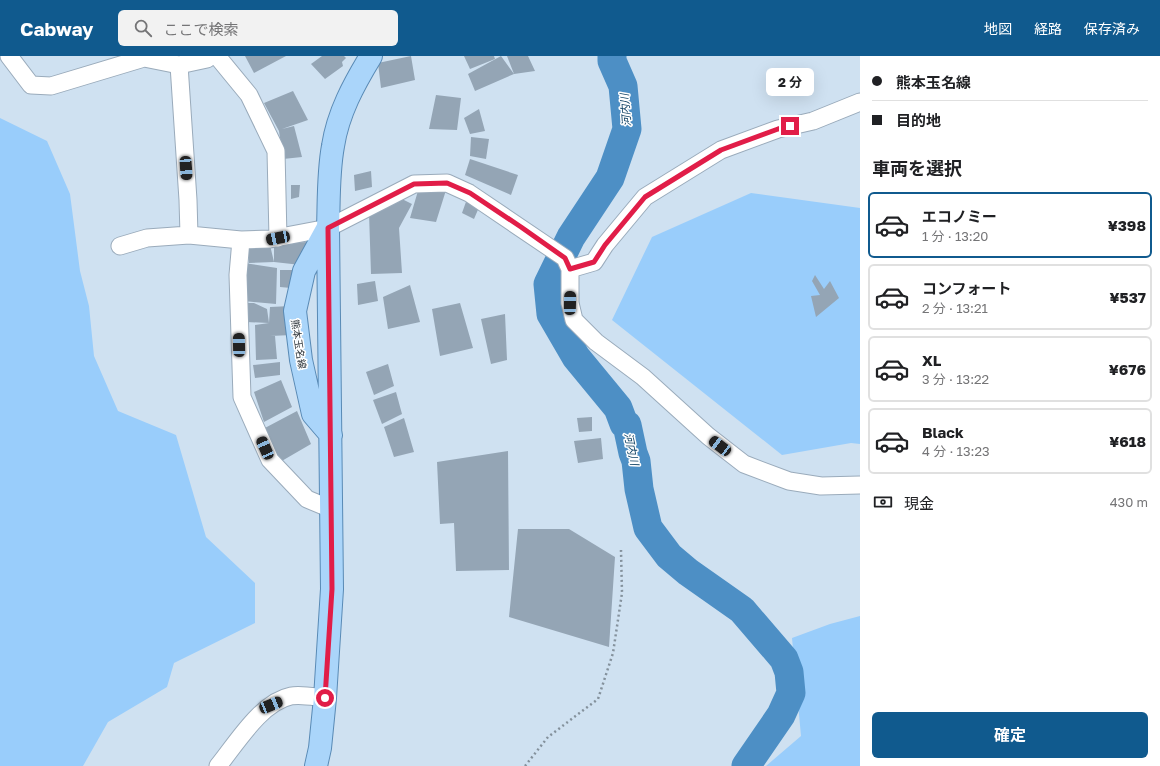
<!DOCTYPE html>
<html lang="ja">
<head>
<meta charset="utf-8">
<style>
	body { margin:0; font-family:"Golos Text","Noto Sans JP",sans-serif; background:#f2f2f2; color:#202124; height:100vh; display:flex; flex-direction:column; font-size:15px; white-space:nowrap }
	* { box-sizing:border-box; margin:0 }
	p { font-size:13px; color:#757577 }
	.icon { flex:none; width:22px; height:22px; fill:none; stroke:currentColor; stroke-width:2; stroke-linecap:round; stroke-linejoin:round }
	.map { position:relative; flex:1; overflow:hidden }
	.sheet { display:flex; flex-direction:column; background:#fff; width:300px }
	.sheet>* { flex:none }
	.guide { display:grid; align-content:center; height:88px; padding:0 12px; background:#fff }
	.end { position:absolute; width:18px; height:18px; margin:-9px; border:5px solid #e11d48; background:#fff; box-shadow:0 0 0 2px #fff }
	.from { border-radius:50% }
	.bubble { position:absolute; height:28px; border-radius:6px; background:#fff; box-shadow:0 4px 16px #0002; font-size:13px; font-weight:700; line-height:28px; text-align:center }
	.car { position:absolute; width:12px; height:24px; margin:-12px -6px; border-radius:5px; box-shadow:0 0 3px 1px #0007; background:linear-gradient(#222 24%,#8ab4d8 0 40%,#222 0 76%,#8ab4d8 0 86%,#222 0) }
	.guide b { display:flex; align-items:center; gap:14px; height:38px; font-size:15px }
	.guide b+b { border-top:1px solid #e0e0e0 }
	.guide i { width:10px; height:10px; background:#202124 }
	ul { padding:0; list-style:none }
	li { display:flex; align-items:center; gap:12px; height:66px; margin:0 8px 6px; padding:0 4px; border:2px solid #e0e0e0; border-radius:6px }
	li div { flex:1 }
	li b { display:block; font-size:15px }
	li em { font-style:normal; font-weight:700 }
	li.active { border-color:#105a8e }
	li>.icon { width:36px; height:36px; stroke-width:1.5 }
	h2 { padding:0 12px; font-size:18px; line-height:48px }
	.pay { display:flex; align-items:center; gap:10px; height:44px; padding:0 12px; font-size:15px }
	.pay p { margin-inline-start:auto }
	.button { display:flex; gap:8px; margin-top:auto; padding:8px 12px }
	.button a { flex:1; height:46px; border-radius:6px; background:#105a8e; color:#fff; font-size:16px; font-weight:700; line-height:46px; text-align:center }
	header { display:flex; align-items:center; gap:24px; box-sizing:border-box; height:56px; padding:0 20px; background:#105a8e; color:#fff }
	header strong { font-size:19px }
	nav { display:flex; gap:22px; margin-inline-start:auto; font-size:14px }
	.search { width:280px; height:36px; background:#f2f2f2; display:flex; align-items:center; gap:10px; box-sizing:border-box; padding:0 14px; border-radius:6px; color:#757577; font-size:15px }
	main { display:flex; flex:1; min-height:0 }
	.map>svg:first-child { display:block }
	.green { fill:#99cdfb }
	.lines { fill:none; stroke-linecap:round; stroke-linejoin:round }
	.river { stroke:#4d8fc5; stroke-width:29 }
	.building { fill:#94a5b5 }
	.street-casing { stroke:#9aabbb; stroke-width:19 }
	.primary-casing { stroke:#598ab5; stroke-width:24 }
	.path { stroke:#84919c; stroke-width:2.5; stroke-dasharray:2 3; stroke-linecap:butt }
	.street { stroke:#fff; stroke-width:17 }
	.primary { stroke:#aad5fa; stroke-width:22 }
	.route { stroke:#e11d48; stroke-width:5 }
	.labels { text-anchor:middle; dominant-baseline:central; stroke-width:3; stroke-linejoin:round; paint-order:stroke }
	.street-label { font-size:10px; fill:#2d343a; stroke:#fff }
	.water-label { font-size:11px; font-style:italic; fill:#03385c; stroke:#fff }
</style>
</head>
<body>
<header>
<strong>Cabway</strong>
<div class="search"><svg class="icon" aria-label="search" viewBox="0 0 24 24"><circle cx="10" cy="10" r="6"/><path d="M15 15l6 6"/></svg>ここで検索</div>
<nav><a>地図</a><a>経路</a><a>保存済み</a></nav>
</header>
<main>
<div class="map">
<svg width="860" height="710" viewBox="0 0 860 710">
	<rect width="100%" height="100%" fill="#cfe1f1"/>
	<path class="green" d="M0 62 47 85 70 138 80 215 89 250 94 300 118 355 176 379 206 481 255 527V567L174 607 167 631 108 666 83 710H0Z
		M751 137 860 152V388L851 387 782 399 612 264 652 181Z
		M860 560V710H766L801 680 792 582 830 568Z"/>
	<g class="lines">
		<path class="river" d="M612 0V5L623 30 627 73 610 122 571 181 548 228 551 258 576 301 618 352 624 368 627 369 633 397 636 405 639 433 648 472 669 500 688 516 742 554 784 603 789 616 791 637 781 659 746 710"/>
	</g>
	<path class="building" d="M245 0H286L254 17Z
		M322 0H344L346 2 342 6 343 10 325 23 311 8Z
		M411 0 415 24 381 32 378 7Z
		M464 0H494L495 3 470 13Z
		M501 0 514 18 475 35 468 18Z
		M507 0H528L535 15 514 18Z
		M293 35 308 64 282 73 294 70 302 101 283 103 279 75 264 47Z
		M436 39 461 42 457 74 429 73Z
		M479 53 485 75 470 78 464 62Z
		M471 81 489 83 486 103 470 100Z
		M470 103 518 119 511 139 465 119Z
		M371 115 372 131 355 135 354 119Z
		M420 128 447 131 436 166 410 162Z
		M291 129H300L299 141 291 143Z
		M400 142 412 148 399 172 402 217 371 218 369 157Z
		M467 143 480 149 474 163 462 157Z
		M310 186 301 209 274 206 249 207V189H270L274 206V187Z
		M244 207 277 212 276 248 244 245Z
		M280 214H297L291 232 280 231Z
		M815 219 824 233 830 225 839 242 816 261 811 240 820 239 812 225Z
		M375 225 378 245 358 249 357 228Z
		M410 229 420 266 388 273 383 241Z
		M245 247H254L267 253 269 267 246 266Z
		M460 247 473 292 440 300 432 253Z
		M291 250 292 279 270 280H275L277 303 256 304 255 269 269 267 270 251Z
		M505 258 507 304 491 308 481 263Z
		M280 306V319L255 322 253 309Z
		M388 308 394 330 374 339 366 316Z
		M281 324 292 351 264 366 254 336Z
		M396 336 402 358 382 368 373 344Z
		M297 355 311 388 280 406 263 373Z
		M592 361V375L579 376 577 362Z
		M404 362 414 396 394 401 384 371Z
		M601 382 603 403 578 407 574 385Z
		M508 395 509 514 456 515 454 467 440 468 437 406Z
		M518 473H569L615 501 609 591 509 561Z"/>
	<g class="lines">
		<g class="street-casing">
			<path id="street" d="M9 0 31 29 51 30 144 2 179 9 207 3 211 0
				M217 0 249 39 276 95 278 182
				M179 9 188 144 189 179 241 184 270 183 328 172 414 128 447 127 469 137 565 202 570 213V247L574 264 596 286 643 321 708 380 744 408 789 425 821 430 860 429
				M241 184 238 219 242 341 270 404 307 443 331 453
				M120 190 147 182 189 179
				M570 213 594 206 605 189 645 141 721 94 778 73 813 65 860 46
				M218 710C236 688 261 646 291 640 301 638 315 641 325 642"/>
		</g>
		<g class="primary-casing">
			<path id="primary" d="M327 173 304 215 295 255 301 304 313 358 331 379
				M316 710 320 692 325 642 332 533 328 172C329 145 328 117 333 90 338 57 354 28 371 0"/>
		</g>
		<path class="path" d="M525 710 548 681 598 643 613 597 622 537 621 494"/>
		<use href="#street" class="street"/>
		<use href="#primary" class="primary"/>
	</g>
	<g class="lines">
		<path class="route" d="M325 642 332 533 328 172 414 128 447 127 470 137 521 171 565 202 570 213 594 206 605 189 645 141 721 94 778 73 790 70"/>
	</g>
	<g class="labels">
		<g class="street-label">
			<text transform="translate(299 288) rotate(81)">熊本玉名線</text>
		</g>
		<g class="water-label">
			<text transform="translate(625 54) rotate(-94)">河内川</text>
			<text transform="translate(632 393) rotate(78)">河内川</text>
		</g>
	</g>
</svg>
<i class="end from" style="left:325px;top:642px"></i>
<i class="end" style="left:790px;top:70px"></i>
<div class="bubble" style="left:766px;top:12px;width:48px">2 分</div>
<i class="car" style="left:186px;top:112px;rotate:176deg"></i>
<i class="car" style="left:278px;top:182px;rotate:259deg"></i>
<i class="car" style="left:570px;top:247px;rotate:1deg"></i>
<i class="car" style="left:239px;top:289px;rotate:359deg"></i>
<i class="car" style="left:720px;top:390px;rotate:307deg"></i>
<i class="car" style="left:265px;top:392px;rotate:336deg"></i>
<i class="car" style="left:271px;top:649px;rotate:68deg"></i>
</div>
<section class="sheet">
<div class="guide">
<b><i class="from"></i>熊本玉名線</b>
<b><i></i>目的地</b>
</div>
<h2>車両を選択</h2>
<ul>
<li class="active"><svg class="icon" aria-label="car" viewBox="0 0 24 24"><path d="M5 17H2v-5l4-1 3-4h7l3 4 3 1v5h-3M9 17h6M6 11h13"/><circle cx="7" cy="17" r="2"/><circle cx="17" cy="17" r="2"/></svg><div><b>エコノミー</b><p>1 分 · 13:20</p></div><em>¥398</em></li>
<li><svg class="icon" aria-label="car" viewBox="0 0 24 24"><path d="M5 17H2v-5l4-1 3-4h7l3 4 3 1v5h-3M9 17h6M6 11h13"/><circle cx="7" cy="17" r="2"/><circle cx="17" cy="17" r="2"/></svg><div><b>コンフォート</b><p>2 分 · 13:21</p></div><em>¥537</em></li>
<li><svg class="icon" aria-label="car" viewBox="0 0 24 24"><path d="M5 17H2v-5l4-1 3-4h7l3 4 3 1v5h-3M9 17h6M6 11h13"/><circle cx="7" cy="17" r="2"/><circle cx="17" cy="17" r="2"/></svg><div><b>XL</b><p>3 分 · 13:22</p></div><em>¥676</em></li>
<li><svg class="icon" aria-label="car" viewBox="0 0 24 24"><path d="M5 17H2v-5l4-1 3-4h7l3 4 3 1v5h-3M9 17h6M6 11h13"/><circle cx="7" cy="17" r="2"/><circle cx="17" cy="17" r="2"/></svg><div><b>Black</b><p>4 分 · 13:23</p></div><em>¥618</em></li>
</ul>
<div class="pay"><svg class="icon" aria-label="cash" viewBox="0 0 24 24"><path d="M3 7h18v10H3z"/><circle cx="12" cy="12" r="2"/></svg>現金<p>430 m</p></div>
<div class="button"><a>確定</a></div>
</section>
</main>
</body>
</html>
